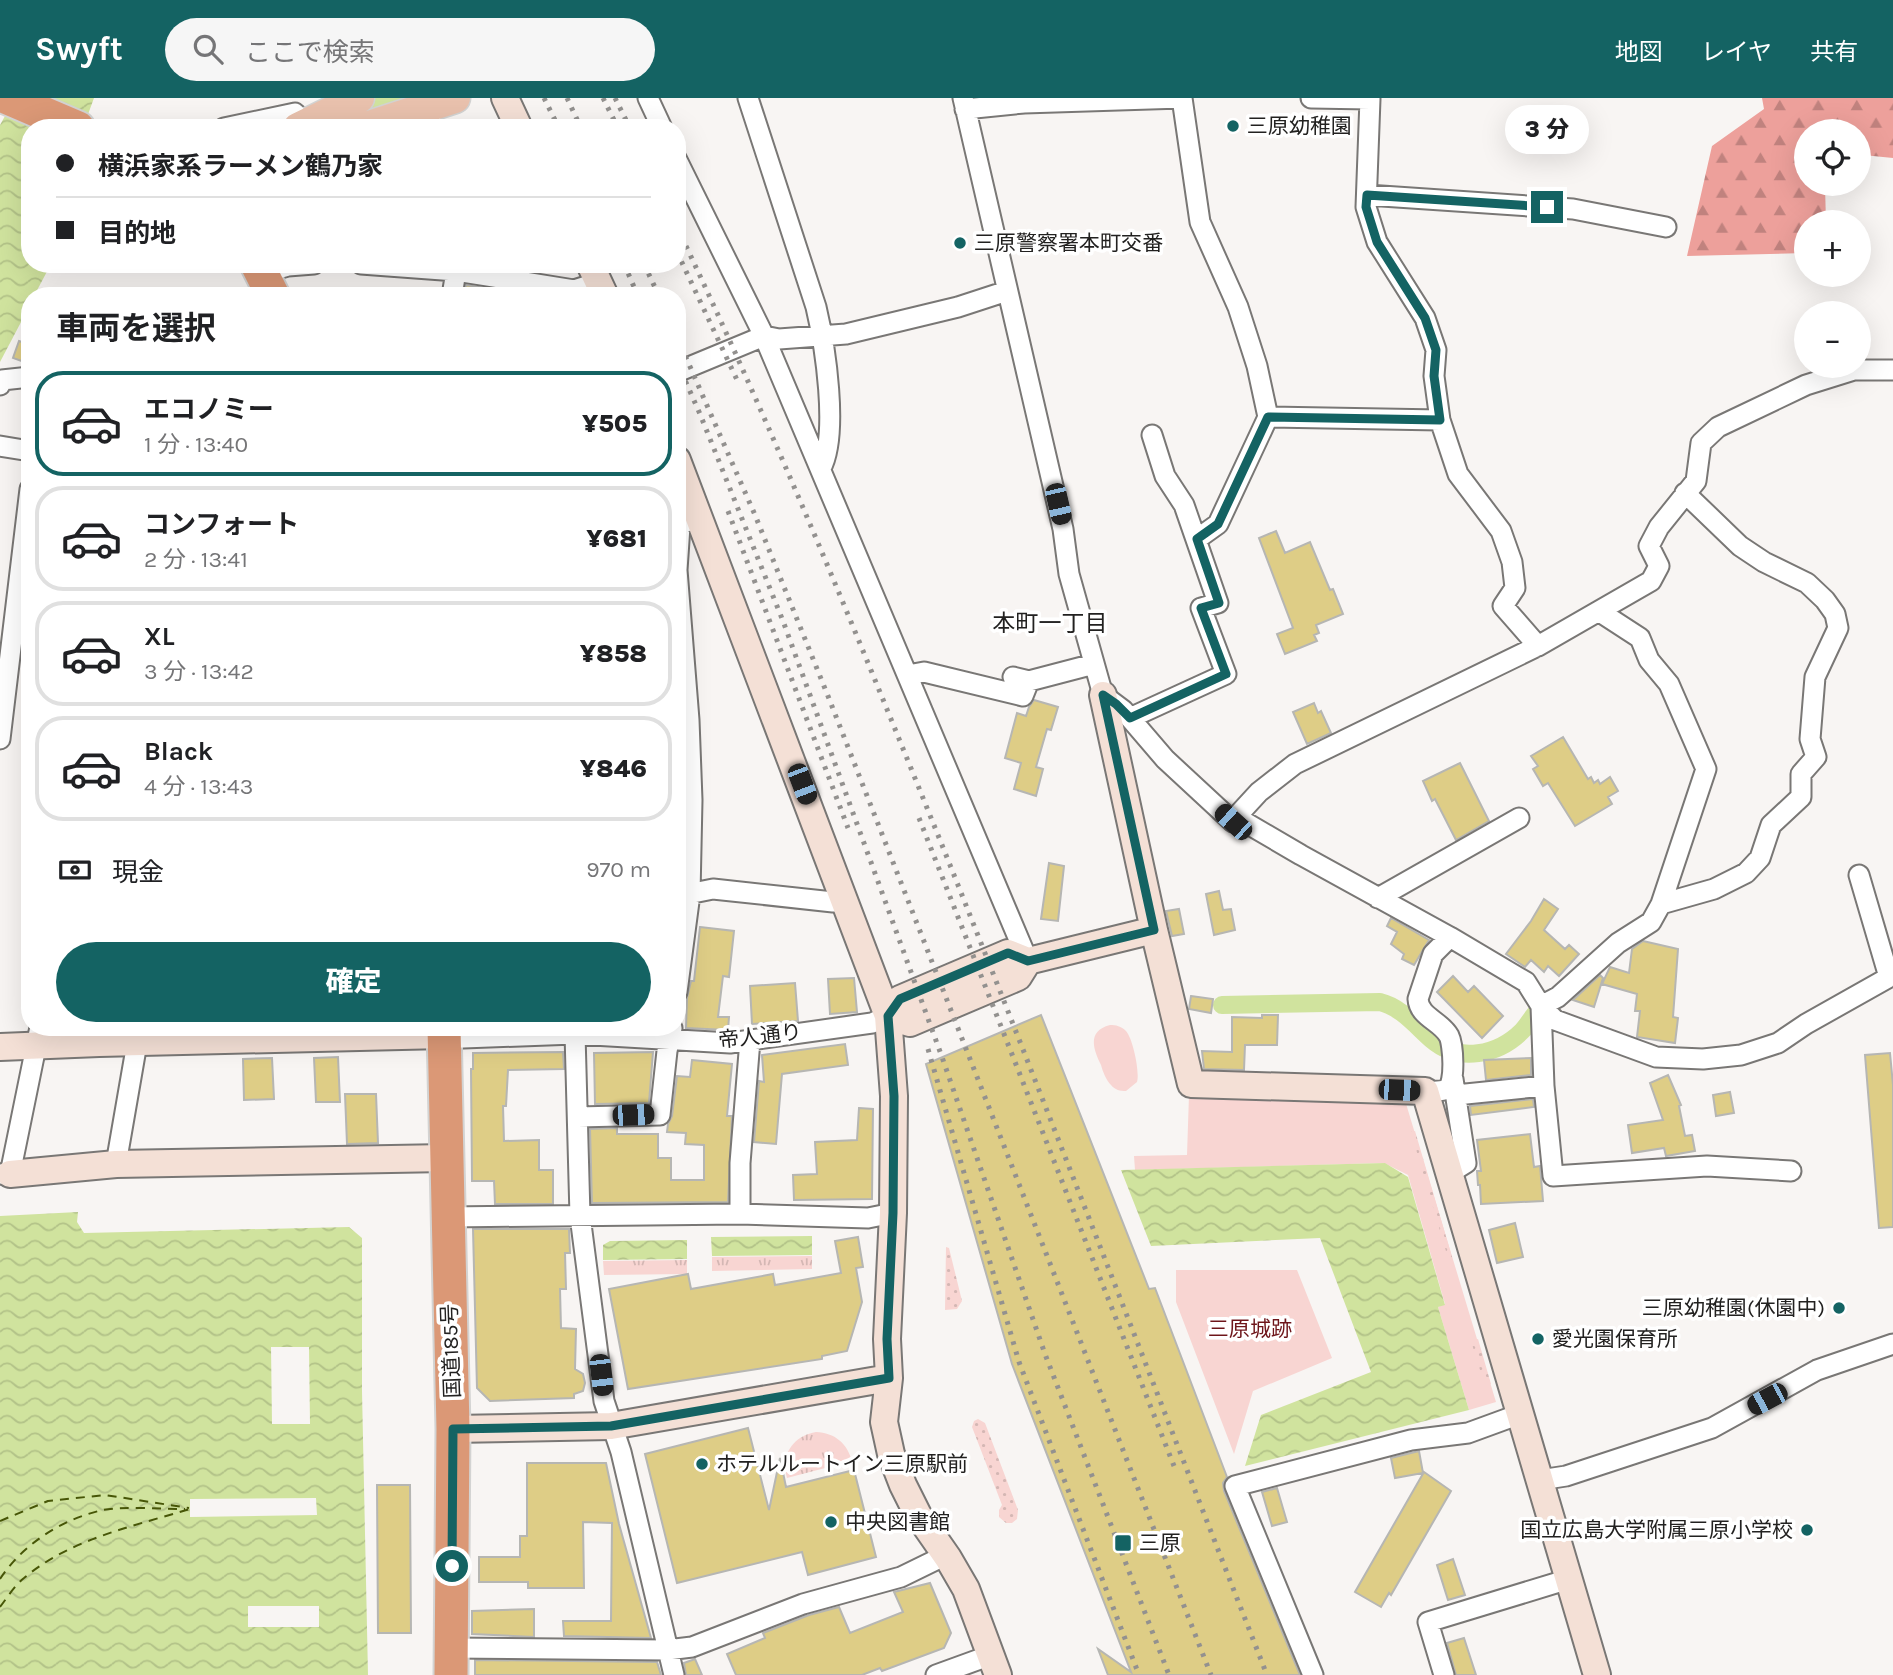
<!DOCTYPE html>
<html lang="ja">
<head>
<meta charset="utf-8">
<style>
	body { margin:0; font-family:Karla,"Noto Sans JP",sans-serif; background:#f6f6f6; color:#202124; height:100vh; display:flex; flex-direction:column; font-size:26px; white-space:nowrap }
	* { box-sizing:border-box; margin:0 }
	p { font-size:23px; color:#757577 }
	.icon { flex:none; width:38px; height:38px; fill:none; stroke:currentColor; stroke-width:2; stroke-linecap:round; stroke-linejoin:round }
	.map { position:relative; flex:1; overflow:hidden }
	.drawer { position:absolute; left:21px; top:189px; width:665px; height:749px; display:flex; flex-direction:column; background:#fff; border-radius:28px; box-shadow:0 7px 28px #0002 }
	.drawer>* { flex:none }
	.top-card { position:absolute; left:21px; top:21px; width:665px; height:154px; border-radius:28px; box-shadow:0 7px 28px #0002; display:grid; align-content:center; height:154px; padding:0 35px; background:#fff }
	.tools { position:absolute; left:1794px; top:21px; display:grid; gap:14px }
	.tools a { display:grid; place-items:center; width:77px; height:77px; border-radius:50%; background:#fff; box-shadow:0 7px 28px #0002; font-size:35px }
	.end { position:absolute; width:32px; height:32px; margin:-16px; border:9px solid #146363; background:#fff; box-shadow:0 0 0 4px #fff }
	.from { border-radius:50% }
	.bubble { position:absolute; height:49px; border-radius:24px; background:#fff; box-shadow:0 7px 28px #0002; font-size:23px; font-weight:800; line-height:49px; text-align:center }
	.car { position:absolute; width:21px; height:42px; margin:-21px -10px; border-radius:9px; box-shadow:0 0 5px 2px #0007; background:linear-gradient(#222 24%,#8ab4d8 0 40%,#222 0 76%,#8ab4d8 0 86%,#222 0) }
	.top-card b { display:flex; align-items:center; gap:24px; height:66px; font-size:26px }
	.top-card b+b { border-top:2px solid #e0e0e0 }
	.top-card i { width:18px; height:18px; background:#202124 }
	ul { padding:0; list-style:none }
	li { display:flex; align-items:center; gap:21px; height:105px; margin:0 14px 10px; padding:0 21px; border:4px solid #e0e0e0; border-radius:28px }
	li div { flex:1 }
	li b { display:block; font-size:26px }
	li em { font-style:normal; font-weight:800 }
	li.active { border-color:#146363 }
	li>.icon { width:63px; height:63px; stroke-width:1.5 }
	h2 { padding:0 35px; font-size:32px; line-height:84px }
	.pay { display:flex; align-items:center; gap:18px; height:77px; padding:0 35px; font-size:26px }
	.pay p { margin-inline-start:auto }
	.primary-button { display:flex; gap:14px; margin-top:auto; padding:14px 35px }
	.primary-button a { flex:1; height:80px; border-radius:42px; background:#146363; color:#fff; font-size:28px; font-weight:800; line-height:80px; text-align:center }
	header { display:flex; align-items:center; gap:42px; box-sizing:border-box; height:98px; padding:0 35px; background:#146363; color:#fff }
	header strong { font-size:33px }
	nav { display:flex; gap:38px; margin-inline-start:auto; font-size:24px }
	.search { width:490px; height:63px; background:#f6f6f6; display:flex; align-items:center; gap:18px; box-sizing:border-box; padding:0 24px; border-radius:38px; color:#757577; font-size:26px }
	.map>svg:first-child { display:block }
	.grass { fill:url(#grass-tufts) }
	.forest { fill:url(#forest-firs) }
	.park { fill:#f8d5d2 }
	.garden { fill:url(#garden-dots) }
	.water { fill:url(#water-waves) }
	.pier { fill:#f8f5f3 }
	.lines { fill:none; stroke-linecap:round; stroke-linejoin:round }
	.canal { stroke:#d0e39e; stroke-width:18 }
	.river { stroke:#d0e39e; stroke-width:30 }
	.ferry { stroke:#475607; stroke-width:2; stroke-dasharray:9 7; stroke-linecap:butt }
	.building { fill:#decd86; stroke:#b6b6b3; stroke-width:2 }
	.street-casing { stroke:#797775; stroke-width:23 }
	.secondary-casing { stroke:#797775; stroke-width:30 }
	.primary-casing { stroke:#d3d3d2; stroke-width:33 }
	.highway-casing { stroke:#d3d3d2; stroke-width:37 }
	.street { stroke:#fff; stroke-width:19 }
	.secondary { stroke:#f4e0d6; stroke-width:26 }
	.primary { stroke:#e9c1ad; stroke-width:30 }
	.highway { stroke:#db9876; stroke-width:33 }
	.rail { stroke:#93918f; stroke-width:5; stroke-dasharray:3.5 7; stroke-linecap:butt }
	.route { stroke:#146363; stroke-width:9 }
	.poi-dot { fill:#146363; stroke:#fff; stroke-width:2.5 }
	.labels { text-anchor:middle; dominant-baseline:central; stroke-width:7; stroke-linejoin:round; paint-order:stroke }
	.poi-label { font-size:21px; fill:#222120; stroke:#fff; text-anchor:start }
	.street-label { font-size:21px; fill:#222120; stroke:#fff }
	.park-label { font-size:21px; fill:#6e151a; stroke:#fff }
	.neighbourhood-label { font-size:23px; fill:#222120; stroke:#fff }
</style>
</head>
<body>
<header>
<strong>Swyft</strong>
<div class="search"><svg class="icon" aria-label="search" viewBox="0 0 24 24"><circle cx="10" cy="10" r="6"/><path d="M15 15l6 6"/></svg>ここで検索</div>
<nav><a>地図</a><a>レイヤ</a><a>共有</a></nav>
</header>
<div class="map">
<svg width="1893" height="1577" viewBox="0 0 1893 1577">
	<defs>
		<pattern id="grass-tufts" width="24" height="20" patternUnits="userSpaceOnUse" patternTransform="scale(1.75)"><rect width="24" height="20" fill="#f8d5d2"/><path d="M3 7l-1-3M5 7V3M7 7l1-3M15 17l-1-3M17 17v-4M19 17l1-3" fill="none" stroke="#d4b7b4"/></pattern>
		<pattern id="forest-firs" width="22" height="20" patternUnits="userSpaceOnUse" patternTransform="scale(1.75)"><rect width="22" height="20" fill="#eda09b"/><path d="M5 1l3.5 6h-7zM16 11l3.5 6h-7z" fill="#c0827e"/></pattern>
		<pattern id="garden-dots" width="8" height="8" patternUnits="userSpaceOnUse" patternTransform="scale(1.75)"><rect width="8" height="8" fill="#f8d5d2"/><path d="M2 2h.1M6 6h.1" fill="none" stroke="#d4b7b4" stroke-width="1.8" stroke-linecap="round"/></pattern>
		<pattern id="water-waves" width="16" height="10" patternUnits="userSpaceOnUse" patternTransform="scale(1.75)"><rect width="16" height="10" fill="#d0e39e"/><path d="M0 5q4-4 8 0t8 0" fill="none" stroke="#b2c288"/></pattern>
	</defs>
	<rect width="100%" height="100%" fill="#f8f5f3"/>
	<path class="grass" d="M812 1158V1171L712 1173V1159Z
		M687 1162V1176L604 1177 603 1163Z
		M816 1334C835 1335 847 1345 852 1363L787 1380C780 1357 793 1338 816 1334Z"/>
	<path class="forest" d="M1762 0H1893V60L1863 57 1859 60 1858 33H1806V86H1828L1825 88 1826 124H1806V155L1687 158 1712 48 1764 11Z"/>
	<path class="park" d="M1110 927C1116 927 1121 928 1126 933 1133 941 1140 974 1137 984L1126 993C1120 993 1115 992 1111 987 1106 982 1103 974 1101 967 1093 951 1087 933 1110 927Z
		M1189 997 1404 999 1496 1304 1469 1312 1438 1209 1445 1206 1408 1077 1384 1065 1135 1072 1134 1058 1187 1057Z
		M1176 1172H1297L1332 1260 1253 1293 1234 1356 1176 1204Z"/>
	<path class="garden" d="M1415 1033 1452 1159 1448 1160 1411 1034Z
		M946 1149 949 1150 962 1203 957 1211 945 1212Z
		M1478 1241 1491 1286 1485 1288 1471 1243Z
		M978 1321 985 1325 1018 1412 1017 1421 1012 1425H1006L999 1419V1412L1002 1407 972 1329 974 1323Z"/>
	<path class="water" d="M15 0H94L83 30H30V166H51L34 198H30V207L0 264V27Z
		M1385 1065 1408 1079 1445 1207 1438 1209 1469 1312 1245 1368 1261 1317 1371 1274 1320 1140 1151 1148 1121 1072Z
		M78 1114 77 1124 84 1135 349 1129 362 1140V1293L368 1577H0V1118Z
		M812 1138V1157L712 1158 711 1139Z
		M687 1142V1161L603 1162V1147L610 1143Z"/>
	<path class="pier" d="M271 1249H309L310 1326H272Z
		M316 1400 317 1417 190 1419V1401Z
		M248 1508H319V1529H248Z"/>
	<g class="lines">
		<path class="canal" d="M1222 907 1380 904C1401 909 1416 928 1432 942 1459 965 1498 957 1522 933 1527 928 1530 922 1535 916L1551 912"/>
		<path class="river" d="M366 10 401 0"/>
		<path class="ferry" d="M0 1423 48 1403 105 1397 189 1410
			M0 1481C23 1446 62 1421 103 1412 123 1408 162 1411 185 1411
			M0 1509C7 1500 15 1487 24 1480 70 1441 134 1428 190 1411"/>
	</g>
	<path class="building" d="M466 187 533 198H464Z
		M19 243 30 247V266L13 260Z
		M1276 433 1285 455 1310 444 1330 492 1333 491 1343 516 1316 527 1319 535 1314 537 1317 543 1285 556 1277 536 1293 530 1259 440Z
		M1034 602 1058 609 1051 632 1047 631 1036 669 1043 671 1036 698 1014 691 1021 665 1005 660 1017 615 1026 618 1029 609Z
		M1314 605 1318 615 1321 613 1331 635 1307 646 1293 614Z
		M1563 639 1588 681 1591 679 1594 685 1598 682 1600 686 1610 679 1618 693 1608 699 1612 706 1575 728 1548 685 1543 688 1533 671 1538 668 1531 658Z
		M1460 665 1489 723 1456 742 1435 701 1432 703 1423 683Z
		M1049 765 1064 768 1058 823 1041 821Z
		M1219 793 1223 812 1231 811 1235 832 1214 837 1206 796Z
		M1544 801 1558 811 1544 832 1565 851 1569 847 1579 856 1559 878 1548 868 1544 874 1531 862 1525 869 1506 856 1531 823Z
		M1179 811 1184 836 1172 838 1166 813Z
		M1391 820 1429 842 1414 867 1402 861 1404 856 1391 846 1397 834 1387 828Z
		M700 829 734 833 729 879 723 878 718 919H729L728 932 686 930 687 900 691 883H694Z
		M1643 843 1678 851 1673 919 1678 920 1675 945 1637 939 1640 913H1635L1637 896 1602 886 1610 869 1629 875 1632 851Z
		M1600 877 1603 880 1594 909 1573 902Z
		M1453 878 1468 894 1474 888 1503 918 1482 940 1437 894Z
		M854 880 857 914 830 916 828 881Z
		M795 885 798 923 752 926 750 888Z
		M1191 898 1213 901 1211 915 1189 911Z
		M1041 917 1149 1191 1155 1190 1227 1379 1223 1385 1224 1393 1300 1577H1108L1098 1551 1131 1574 1012 1266 926 966Z
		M1262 917H1278L1277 947H1245L1244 972 1204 971 1202 953 1232 954V919L1262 920Z
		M845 946 848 967 782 976 776 1046 754 1044 759 983 764 984 762 957Z
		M563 954 564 971 508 972 506 1008H503L504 1043 539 1042V1072H553V1106H495L494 1083H472L471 971H473V955Z
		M653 954 649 1005 595 1006 594 955Z
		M1890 955 1893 987V1129L1879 1130 1865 957Z
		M338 959 340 1004H316L314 960Z
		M272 960 274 1001 244 1002 243 961Z
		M1531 960V977L1486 982 1484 962Z
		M692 962 732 966 727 1018H732L728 1104 592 1105 590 1031 617 1030V1036H658V1060H671V1082H704V1047L685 1046 686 1035 667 1034 668 1026 672 1018 677 978 690 979Z
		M1668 977 1681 1007 1679 1008 1685 1038 1692 1037 1695 1053 1666 1058 1664 1050 1632 1055 1628 1027 1663 1022 1650 985Z
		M1730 994 1734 1015 1716 1018 1713 997Z
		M345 996H376L378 1045 347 1046Z
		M1533 1001 1534 1009 1471 1017 1470 1008Z
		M859 1010 873 1011 872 1101 794 1102 793 1077 817 1076 815 1044 857 1042Z
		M1530 1036 1534 1069 1540 1068 1543 1103 1481 1106 1480 1087H1478L1477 1073H1481L1477 1042Z
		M1515 1125 1523 1159 1497 1165 1489 1132Z
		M473 1131H569L570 1155H565L566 1191H560L561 1230 576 1231 575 1271 583 1276 585 1285 583 1293 574 1296V1300L490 1303 477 1290Z
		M858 1139 863 1169 856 1170 862 1204 847 1253 822 1258V1261L628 1291 609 1191 688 1176 691 1191 773 1176 775 1187 841 1175 835 1143Z
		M748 1330 769 1412 780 1360 786 1389 854 1372 876 1459 808 1477 802 1454 677 1485 645 1356Z
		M1419 1353 1423 1375 1395 1380 1391 1360Z
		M527 1365H606L619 1426 651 1540 564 1538 563 1523H611L612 1425 583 1424 584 1490H528V1484H479V1459H520V1438H527Z
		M1424 1374 1451 1393 1391 1497 1389 1495 1381 1509 1355 1494Z
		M377 1387H410L411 1535H378Z
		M1277 1390 1287 1424 1272 1428 1262 1394Z
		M1453 1461 1465 1497 1448 1502 1437 1467Z
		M930 1485 951 1535 944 1550 882 1573 880 1570 862 1577H736L727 1556 765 1540 763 1535 809 1517 839 1509 850 1535 903 1514 894 1494Z
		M534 1511V1539L472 1536V1513Z
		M1464 1540 1476 1577H1456L1447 1545Z
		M695 1561 702 1577H686L684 1565Z
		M475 1562 657 1564 661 1577H475Z"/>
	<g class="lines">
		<g class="street-casing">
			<path id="street" d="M648 0 662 30
				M748 0 816 209C825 247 839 336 821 370
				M963 0 1063 431 1069 476 1103 597 1123 612 1165 661 1233 724 1236 719 1301 757 1450 839 1526 884 1541 908 1555 922 1656 959 1703 961 1741 957 1778 945 1806 926 1893 877
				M1182 0 1200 124 1238 209 1257 268 1268 319 1218 426 1197 441
				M1311 0 1370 1 1366 109 1377 144 1425 220 1436 252 1434 278 1440 322 1458 376 1501 433 1512 464 1515 490 1503 508 1538 548
				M421 9 435 30
				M965 11 1024 5 1182 0
				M224 30 295 15 300 29
				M677 62 764 238 1028 863
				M1367 97 1573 111 1666 129
				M361 166 456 173 574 192 599 184
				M263 175 288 168 314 166
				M452 198 456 173
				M677 274 764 238 779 241 846 236 958 209 1007 193
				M0 287 2 282 30 279
				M1268 319 1440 322
				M0 348 30 353
				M908 577 924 574 1023 598 1029 583
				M1013 579 1029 583 1094 566
				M1130 620 1226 576 1201 510 1218 505 1184 407 1165 378 1152 337
				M0 641 30 391
				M1236 719 1259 694 1295 666 1538 548 1651 483 1659 468 1649 448 1659 429 1696 383 1701 345 1718 329 1806 287 1854 272H1893
				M1859 777 1889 879
				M678 798 713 791 833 804 844 800
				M1378 800 1519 720
				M1661 806 1714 791 1746 775 1760 760 1771 727 1801 699V676L1816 659 1810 641 1815 579 1838 530 1835 516 1825 502 1807 485 1764 464 1740 448 1685 395
				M677 894 690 796 692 702 689 622 677 472 680 428 698 415
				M1541 908 1558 899 1618 845 1651 824 1661 806 1706 671 1669 586 1649 562 1640 540 1600 514
				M1541 908 1544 988 1553 1078 1707 1068 1791 1073
				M575 936 580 1118 604 1303 621 1354 674 1577
				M444 937 463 940 575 936 730 945 872 925 888 918
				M1425 993C1432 993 1442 994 1447 991 1456 985 1453 946 1449 938 1441 923 1419 919 1418 901L1433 856 1450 839
				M1456 997 1544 988
				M578 1019 660 1017 667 953 672 930
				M116 1066 137 945
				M1450 1075 1466 1065 1453 981
				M0 1076H10L40 929
				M740 1116V1065L750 942
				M447 1119 740 1116 868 1120 893 1115
				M1540 1382 1566 1378 1712 1330 1817 1272 1893 1246
				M451 1550 667 1552 692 1549 803 1506 901 1479 946 1457
				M936 1577 991 1557
				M1313 1577 1235 1388 1411 1342 1468 1335 1520 1316
				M1444 1577 1428 1524 1569 1481"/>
		</g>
		<g class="secondary-casing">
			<path id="secondary" d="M505 0 519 30
				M590 166 605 198
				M677 362 888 918 894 998 893 1115 887 1241 889 1280 884 1324 891 1356 903 1387 918 1417 948 1460 966 1491 998 1577
				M1103 597 1154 832 1191 986 1425 993 1597 1577
				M888 918 900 901 1008 855 1028 863 1154 832
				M888 918 910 925 1018 879 1028 863
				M0 949 99 945 444 937
				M10 1076 116 1066 446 1060
				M453 1331 611 1328 889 1280"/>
		</g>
		<g class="primary-casing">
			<path id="primary" d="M298 30 359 0
				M363 30 455 0"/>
		</g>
		<g class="highway-casing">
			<path id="highway" d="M8 0 78 30
				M257 166 273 198
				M444 929 453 1331 451 1577"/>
		</g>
		<use href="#street" class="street"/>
		<use href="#secondary" class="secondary"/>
		<use href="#primary" class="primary"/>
		<use href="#highway" class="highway"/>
		<path class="rail" d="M544 0 559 30
			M567 0 581 30
			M603 0 618 30
			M615 0 630 30
			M677 129C775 335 861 546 946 757 1055 1030 1160 1304 1267 1577
			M677 154 738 284
			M624 166 638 198
			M644 166 659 198
			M677 239 755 417 828 598 1211 1577
			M677 264 700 316 783 523 942 959 1045 1256 1169 1577
			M728 413 848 730
			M919 720 1174 1368
			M928 951 1019 1264 1139 1577"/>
	</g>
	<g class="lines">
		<path class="route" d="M452 1468 453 1331 611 1328 889 1280 887 1241 893 1115 894 998 888 918 900 901 1008 855 1028 863 1154 832 1103 597 1116 606 1130 620 1226 576 1201 510 1219 505 1197 441 1218 426 1268 319 1440 322 1434 278 1436 252 1425 220 1377 144 1366 109 1367 97 1547 109"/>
	</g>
	<g class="poi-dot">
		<circle cx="1233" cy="28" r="7"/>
		<circle cx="960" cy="145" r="7"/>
		<circle cx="1839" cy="1210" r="7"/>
		<circle cx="1538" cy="1241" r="7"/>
		<circle cx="702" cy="1366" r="7"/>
		<circle cx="831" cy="1424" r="7"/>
		<circle cx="1807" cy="1432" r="7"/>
		<rect x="1114" y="1436" width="18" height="18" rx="3.5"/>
	</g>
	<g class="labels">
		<g class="poi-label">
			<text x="1247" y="28">三原幼稚園</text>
			<text x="974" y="145">三原警察署本町交番</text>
			<text x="1825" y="1210" text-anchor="end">三原幼稚園(休園中)</text>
			<text x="1552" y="1241">愛光園保育所</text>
			<text x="716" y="1366">ホテルルートイン三原駅前</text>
			<text x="845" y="1424">中央図書館</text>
			<text x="1793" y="1432" text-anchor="end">国立広島大学附属三原小学校</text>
			<text x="1139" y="1445">三原</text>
		</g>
		<g class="street-label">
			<text transform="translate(760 938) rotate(-6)">帝人通り</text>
			<text transform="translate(451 1253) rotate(-92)">国道185号</text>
		</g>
		<g class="park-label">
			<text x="1250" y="1231">三原城跡</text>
		</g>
		<g class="neighbourhood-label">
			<text x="1050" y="525">本町一丁目</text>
		</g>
	</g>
</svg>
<div class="tools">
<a><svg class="icon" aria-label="locate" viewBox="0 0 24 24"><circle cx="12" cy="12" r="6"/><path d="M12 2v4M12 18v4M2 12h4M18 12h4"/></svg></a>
<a>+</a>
<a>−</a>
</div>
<i class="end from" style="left:452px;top:1468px"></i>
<i class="end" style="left:1547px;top:109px"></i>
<div class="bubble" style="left:1505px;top:7px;width:84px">3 分</div>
<i class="car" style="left:1058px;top:406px;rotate:167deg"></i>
<i class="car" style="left:802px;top:686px;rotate:159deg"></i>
<i class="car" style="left:1233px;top:724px;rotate:312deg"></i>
<i class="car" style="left:1399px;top:992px;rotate:92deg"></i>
<i class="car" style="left:633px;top:1017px;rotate:88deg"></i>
<i class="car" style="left:601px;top:1277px;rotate:173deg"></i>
<i class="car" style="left:1767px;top:1301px;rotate:242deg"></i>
<div class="top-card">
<b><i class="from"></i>横浜家系ラーメン鶴乃家</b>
<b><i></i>目的地</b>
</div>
<section class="drawer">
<h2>車両を選択</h2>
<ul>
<li class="active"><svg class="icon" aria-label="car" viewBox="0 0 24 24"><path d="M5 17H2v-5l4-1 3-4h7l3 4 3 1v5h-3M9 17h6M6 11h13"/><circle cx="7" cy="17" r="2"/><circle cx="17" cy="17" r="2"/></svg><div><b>エコノミー</b><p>1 分 · 13:40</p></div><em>¥505</em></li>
<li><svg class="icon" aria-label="car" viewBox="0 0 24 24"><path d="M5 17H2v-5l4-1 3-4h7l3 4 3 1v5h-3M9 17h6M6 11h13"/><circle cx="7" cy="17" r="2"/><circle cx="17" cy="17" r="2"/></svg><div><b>コンフォート</b><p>2 分 · 13:41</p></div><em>¥681</em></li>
<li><svg class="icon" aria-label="car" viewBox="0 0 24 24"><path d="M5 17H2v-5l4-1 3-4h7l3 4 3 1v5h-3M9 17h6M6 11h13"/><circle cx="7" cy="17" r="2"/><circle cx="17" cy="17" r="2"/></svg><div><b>XL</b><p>3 分 · 13:42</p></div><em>¥858</em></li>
<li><svg class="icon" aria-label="car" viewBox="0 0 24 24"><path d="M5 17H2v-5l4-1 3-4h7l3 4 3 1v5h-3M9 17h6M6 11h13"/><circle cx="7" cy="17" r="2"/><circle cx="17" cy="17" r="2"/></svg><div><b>Black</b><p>4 分 · 13:43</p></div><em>¥846</em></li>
</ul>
<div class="pay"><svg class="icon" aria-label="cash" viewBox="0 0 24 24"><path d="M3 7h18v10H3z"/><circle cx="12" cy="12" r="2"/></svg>現金<p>970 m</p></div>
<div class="primary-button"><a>確定</a></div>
</section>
</div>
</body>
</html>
